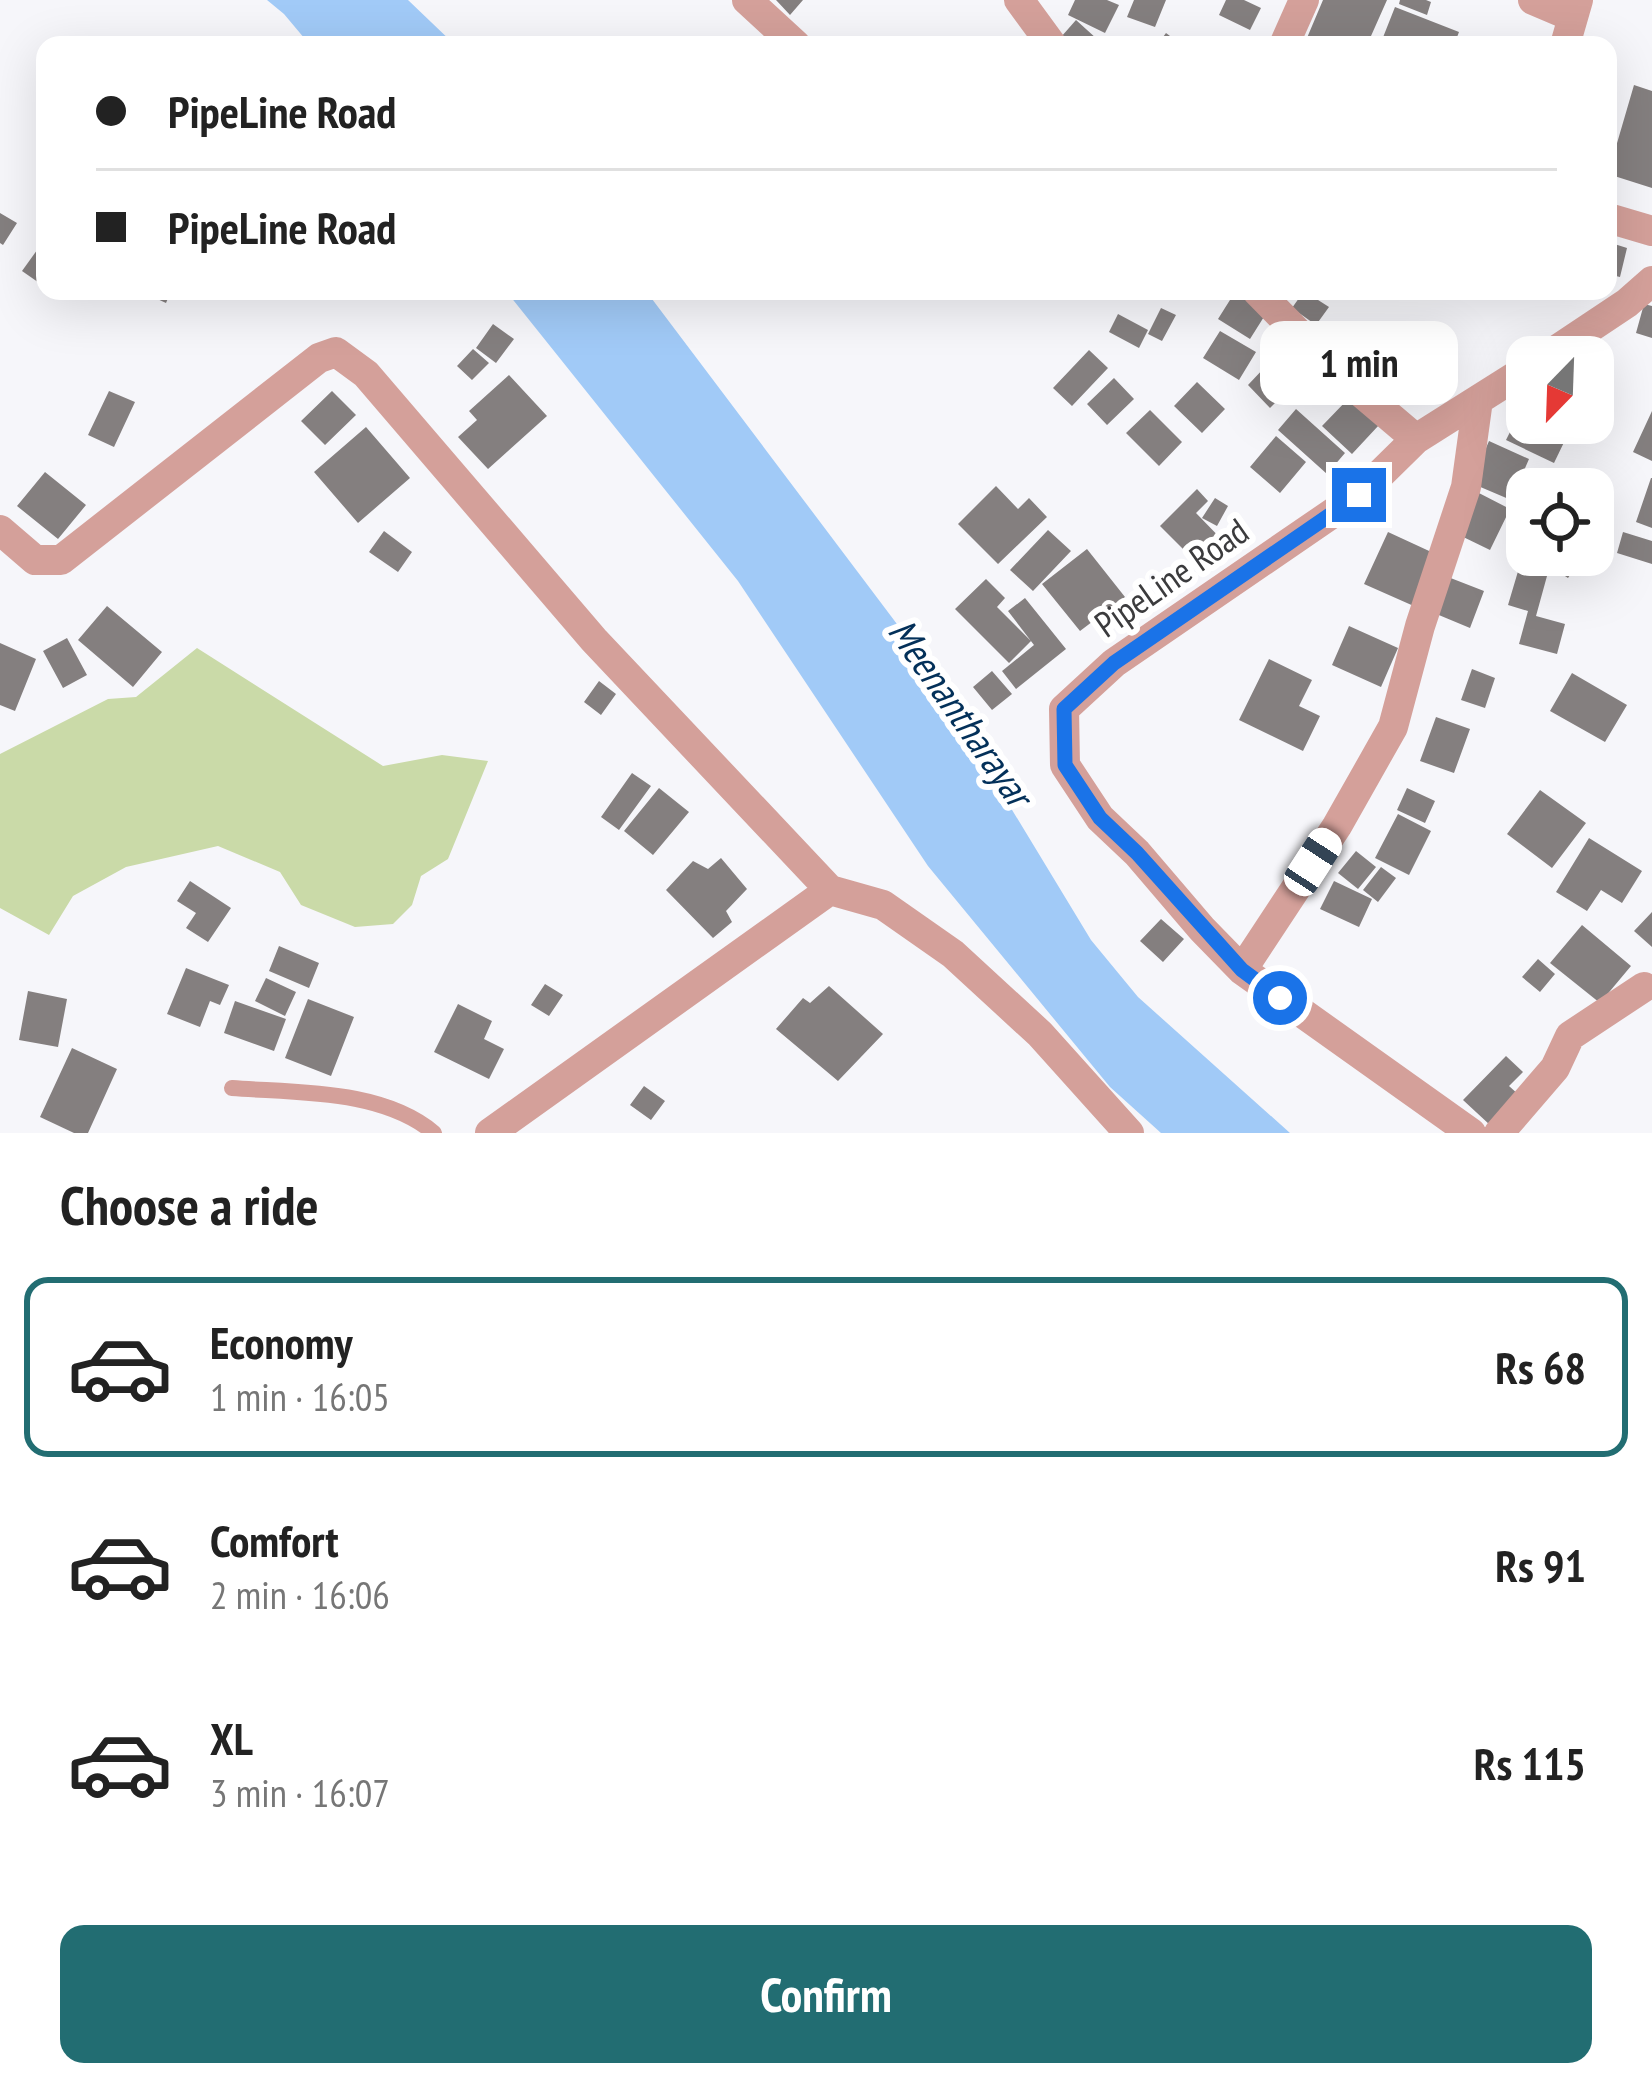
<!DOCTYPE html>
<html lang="en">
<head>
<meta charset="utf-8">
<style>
	body { margin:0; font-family:"PT Sans Narrow",sans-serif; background:#f2f2f2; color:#222; height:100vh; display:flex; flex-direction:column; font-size:45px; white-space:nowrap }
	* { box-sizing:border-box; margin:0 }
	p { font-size:39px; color:#767676 }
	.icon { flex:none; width:66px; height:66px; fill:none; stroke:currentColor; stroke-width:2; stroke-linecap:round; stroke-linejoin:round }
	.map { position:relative; height:1133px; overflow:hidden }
	.sheet { display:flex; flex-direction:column; background:#fff; flex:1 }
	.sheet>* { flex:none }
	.guide { position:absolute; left:36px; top:36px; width:1581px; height:264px; border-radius:24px; box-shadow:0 12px 48px #0002; display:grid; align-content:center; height:264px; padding:0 60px; background:#fff }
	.needle { width:78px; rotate:203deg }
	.tools { position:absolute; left:1506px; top:336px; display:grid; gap:24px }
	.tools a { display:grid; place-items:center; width:108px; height:108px; border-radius:24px; background:#fff; box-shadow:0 12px 48px #0002; font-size:60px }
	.end { position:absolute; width:54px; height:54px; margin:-27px; border:15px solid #1a73e8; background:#fff; box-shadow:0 0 0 6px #fff }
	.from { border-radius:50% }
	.bubble { position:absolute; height:84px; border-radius:24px; background:#fff; box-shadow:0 12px 48px #0002; font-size:39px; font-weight:700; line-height:84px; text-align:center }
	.car { position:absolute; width:36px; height:72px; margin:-36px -18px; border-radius:15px; box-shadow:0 0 9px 3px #0007; background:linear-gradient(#fff 24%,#345 0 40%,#fff 0 76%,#345 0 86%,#fff 0) }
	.guide b { display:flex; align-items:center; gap:42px; height:114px; font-size:45px }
	.guide b+b { border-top:3px solid #e0e0e0 }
	.guide i { width:30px; height:30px; background:#222 }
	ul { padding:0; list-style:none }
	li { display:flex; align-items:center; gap:36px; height:180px; margin:0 24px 18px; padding:0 36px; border:6px solid transparent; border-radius:24px }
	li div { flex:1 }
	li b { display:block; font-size:45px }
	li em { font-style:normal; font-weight:700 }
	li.selected { border-color:#226d72 }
	li>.icon { width:108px; height:108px; stroke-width:1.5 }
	h2 { padding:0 60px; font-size:54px; line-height:144px }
	.primary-button { display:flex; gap:24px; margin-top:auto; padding:24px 60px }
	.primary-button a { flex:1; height:138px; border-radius:24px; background:#226d72; color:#fff; font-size:48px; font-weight:700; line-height:138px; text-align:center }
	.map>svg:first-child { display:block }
	.green { fill:#cadaa8 }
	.water { fill:#a1caf7 }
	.building { fill:#847f7f }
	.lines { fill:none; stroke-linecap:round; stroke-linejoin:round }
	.lane { stroke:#d4a09a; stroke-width:16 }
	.street { stroke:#d4a09a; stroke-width:30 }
	.route { stroke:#1a73e8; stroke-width:15 }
	.labels { text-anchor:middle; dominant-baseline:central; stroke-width:12; stroke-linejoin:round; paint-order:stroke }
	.street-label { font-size:36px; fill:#3b3b3d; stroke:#fff }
	.water-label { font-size:39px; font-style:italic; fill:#033059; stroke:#fff }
</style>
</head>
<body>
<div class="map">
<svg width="1652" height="1133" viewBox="0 0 1652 1133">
	<rect width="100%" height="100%" fill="#f6f6fa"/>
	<path class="green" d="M197 648 383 766 442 755 488 761 448 859 421 876 412 905 393 924 355 927 301 905 280 872 218 846 126 867 73 896 49 935 0 908V754L108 699 136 697Z"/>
	<path class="water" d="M267 0H408L455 45H310L284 14Z
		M506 291H646L909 640 1091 940 1138 997 1290 1133H1161L1110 1087 928 866 738 581Z"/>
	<path class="building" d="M776 0H803L790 15Z
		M1075 0H1107L1119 5 1105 33 1068 15Z
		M1134 0H1166L1155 27 1127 17Z
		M1226 0H1244L1261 8 1250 30 1219 15Z
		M1323 0H1387L1367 45H1304Z
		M1400 0H1426L1431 2 1427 15 1399 4Z
		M1395 7 1459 32 1454 45H1380Z
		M1076 20 1097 39 1092 45H1054Z
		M1166 33 1182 45H1157Z
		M1634 85 1652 91V188L1608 174Z
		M0 213 17 223 3 245 0 243Z
		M45 239V287L22 271Z
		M1608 242 1627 248 1620 277 1608 274Z
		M140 291H171L166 303Z
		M1304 291 1329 307 1316 325 1292 308Z
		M1235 292 1267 312 1250 339 1218 319Z
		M1644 304 1652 306V338L1636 333Z
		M1161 308 1176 315 1162 341 1148 334Z
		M1118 314 1148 330 1139 348 1109 332Z
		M493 324 514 339 496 363 476 348Z
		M1362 325 1407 341 1389 390 1344 374Z
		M1283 329 1326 369 1303 393 1260 352Z
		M1220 331 1256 352 1239 380 1203 358Z
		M473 349 489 363 472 380 457 366Z
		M1089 350 1108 368 1072 406 1053 388Z
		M1265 367 1288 390 1270 408 1248 385Z
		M509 375 547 416 488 469 458 437 477 420 469 411Z
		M1114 378 1134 399 1107 425 1087 404Z
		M1197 382 1225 409 1202 433 1174 406Z
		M109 391 135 402 114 447 88 435Z
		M332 391 356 415 325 445 301 421Z
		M1349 398 1379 425 1352 454 1322 426Z
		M1296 409 1345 453 1327 474 1278 430Z
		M1150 410 1182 442 1159 466 1126 433Z
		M1652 411V461L1633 452Z
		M1520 412 1527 415V423H1544L1568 434 1554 463 1506 440Z
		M366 427 410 478 358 523 314 472Z
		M1276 436 1306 462 1280 493 1250 467Z
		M1489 441 1529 459 1511 500 1471 483Z
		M1537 468 1583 489H1527Z
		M45 472 86 505 58 539 17 506Z
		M1651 478H1652V528L1636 522Z
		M996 486 1018 509 1029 498 1047 517 998 564 958 524Z
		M1197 489 1208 501 1196 513 1230 548 1205 571 1160 526Z
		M1475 491 1510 509 1490 550 1455 533Z
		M1215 498 1228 506 1217 526 1202 518Z
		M1048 530 1071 551 1033 591 1010 570Z
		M384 531 412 552 398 572 369 552Z
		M1388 532 1440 556 1416 607 1364 584Z
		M1623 532 1652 541V564L1617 553Z
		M1087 549 1125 597 1080 631 1042 584Z
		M1546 555H1579L1582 557 1568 578 1542 561Z
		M1519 568 1547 576 1536 616 1565 624 1557 654 1519 644 1528 611 1508 605Z
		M1448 577 1484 591 1470 628 1434 613Z
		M986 579 1005 598 997 607 1031 641 1009 663 955 609Z
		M1025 598 1066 649 1016 689 1002 671 1034 645 1008 611Z
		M107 606 162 652 133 687 78 640Z
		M1349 626 1398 648 1381 687 1332 665Z
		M67 638 87 675 63 688 43 651Z
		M0 643 36 659 15 711 0 705Z
		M1269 659 1312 680 1299 706 1320 716 1303 751 1239 720Z
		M1472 669 1495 678 1485 708 1461 700Z
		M992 671 1012 694 992 710 973 687Z
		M1572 673 1627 705 1605 742 1550 711Z
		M599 681 616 694 601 715 584 702Z
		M1436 717 1470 729 1454 773 1420 761Z
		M632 773 651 786 619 830 601 817Z
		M659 788 689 812 653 855 624 831Z
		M1407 788 1435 801 1425 823 1397 810Z
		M1540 790 1586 823 1552 868 1507 834Z
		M1398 814 1431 831 1409 875 1375 858Z
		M1589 838 1642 871 1622 903 1601 890 1587 911 1556 892Z
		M1356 851 1376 867 1358 889 1338 873Z
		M721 858 747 889 726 911 732 922 713 938 666 890 693 861 708 869Z
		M1381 867 1396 878 1378 902 1363 890Z
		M190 881 231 908 208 942 186 928 196 913 177 901Z
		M1334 881 1372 899 1359 927 1320 909Z
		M1652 912V947L1634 931Z
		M1161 919 1184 939 1163 962 1140 941Z
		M1582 925 1631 966 1600 1003 1550 963Z
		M279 946 319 963 309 988 269 971Z
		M1538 959 1555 974 1540 992 1522 977Z
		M186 968 229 985 220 1005 210 1001 200 1027 167 1014Z
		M266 978 296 992 285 1016 255 1001Z
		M545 984 563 995 549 1016 531 1005Z
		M829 986 883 1034 838 1081 776 1029 803 998 810 1003Z
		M28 991 67 999 58 1047 19 1040Z
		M308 999 354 1017 331 1076 285 1058Z
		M235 1001 286 1019 274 1051 224 1033Z
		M458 1004 492 1021 484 1039 504 1049 489 1079 434 1052Z
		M72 1048 117 1069 88 1133H74L40 1117Z
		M1506 1056 1523 1072 1509 1086 1519 1095 1490 1125 1463 1100Z
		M644 1086 665 1101 651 1120 630 1105Z"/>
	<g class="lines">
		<path class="lane" d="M232 1088C296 1093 382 1089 434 1133"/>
		<path class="street" d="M747 0 796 45
			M1019 0 1052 45
			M1533 0 1573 17
			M1284 45 1304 0
			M1565 45 1578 0
			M1608 218 1652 231
			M1257 291 1308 343
			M1546 357 1627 303 1652 281
			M1350 383 1416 439
			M0 530 35 560H61L319 358 336 352 366 374 594 640 830 890 883 905 953 954 1040 1034 1129 1133
			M1242 970 1337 826 1393 727 1420 626 1466 487 1478 400
			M490 1133 830 890
			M1471 1133 1242 970 1202 929 1137 853 1100 818 1065 765 1064 709 1114 663 1359 495 1416 439 1527 369
			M1499 1133 1555 1068 1570 1036 1644 987"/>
	</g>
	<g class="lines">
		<path class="route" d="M1280 998 1242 970 1137 853 1100 818 1065 765 1064 709 1114 663 1359 495"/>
	</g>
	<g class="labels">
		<g class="street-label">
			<text transform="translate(1171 577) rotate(-35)">PipeLine Road</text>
		</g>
		<g class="water-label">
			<text transform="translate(961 712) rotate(55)">Meenantharayar</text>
		</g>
	</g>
</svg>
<div class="tools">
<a><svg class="needle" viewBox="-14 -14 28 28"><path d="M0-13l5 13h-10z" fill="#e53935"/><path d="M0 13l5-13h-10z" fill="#767676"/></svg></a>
<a><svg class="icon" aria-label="locate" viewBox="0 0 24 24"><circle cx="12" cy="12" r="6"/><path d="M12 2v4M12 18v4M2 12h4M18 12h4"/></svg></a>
</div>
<i class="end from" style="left:1280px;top:998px"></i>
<i class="end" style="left:1359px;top:495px"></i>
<div class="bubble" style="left:1260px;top:321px;width:198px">1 min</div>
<i class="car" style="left:1313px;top:862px;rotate:33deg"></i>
<div class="guide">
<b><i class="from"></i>PipeLine Road</b>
<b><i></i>PipeLine Road</b>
</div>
</div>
<section class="sheet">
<h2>Choose a ride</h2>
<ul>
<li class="selected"><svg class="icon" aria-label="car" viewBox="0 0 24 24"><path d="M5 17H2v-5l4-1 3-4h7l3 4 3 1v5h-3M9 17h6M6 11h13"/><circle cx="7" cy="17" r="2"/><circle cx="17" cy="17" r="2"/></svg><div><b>Economy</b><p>1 min · 16:05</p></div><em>Rs 68</em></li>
<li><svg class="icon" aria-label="car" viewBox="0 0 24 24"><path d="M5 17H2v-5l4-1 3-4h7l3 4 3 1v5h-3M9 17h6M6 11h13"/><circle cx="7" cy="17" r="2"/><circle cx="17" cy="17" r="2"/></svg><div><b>Comfort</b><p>2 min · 16:06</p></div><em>Rs 91</em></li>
<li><svg class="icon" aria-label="car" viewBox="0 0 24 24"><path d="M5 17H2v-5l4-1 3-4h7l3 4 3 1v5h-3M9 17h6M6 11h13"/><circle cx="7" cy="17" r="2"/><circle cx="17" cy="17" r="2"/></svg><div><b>XL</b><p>3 min · 16:07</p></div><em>Rs 115</em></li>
</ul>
<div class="primary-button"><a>Confirm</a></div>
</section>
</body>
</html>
